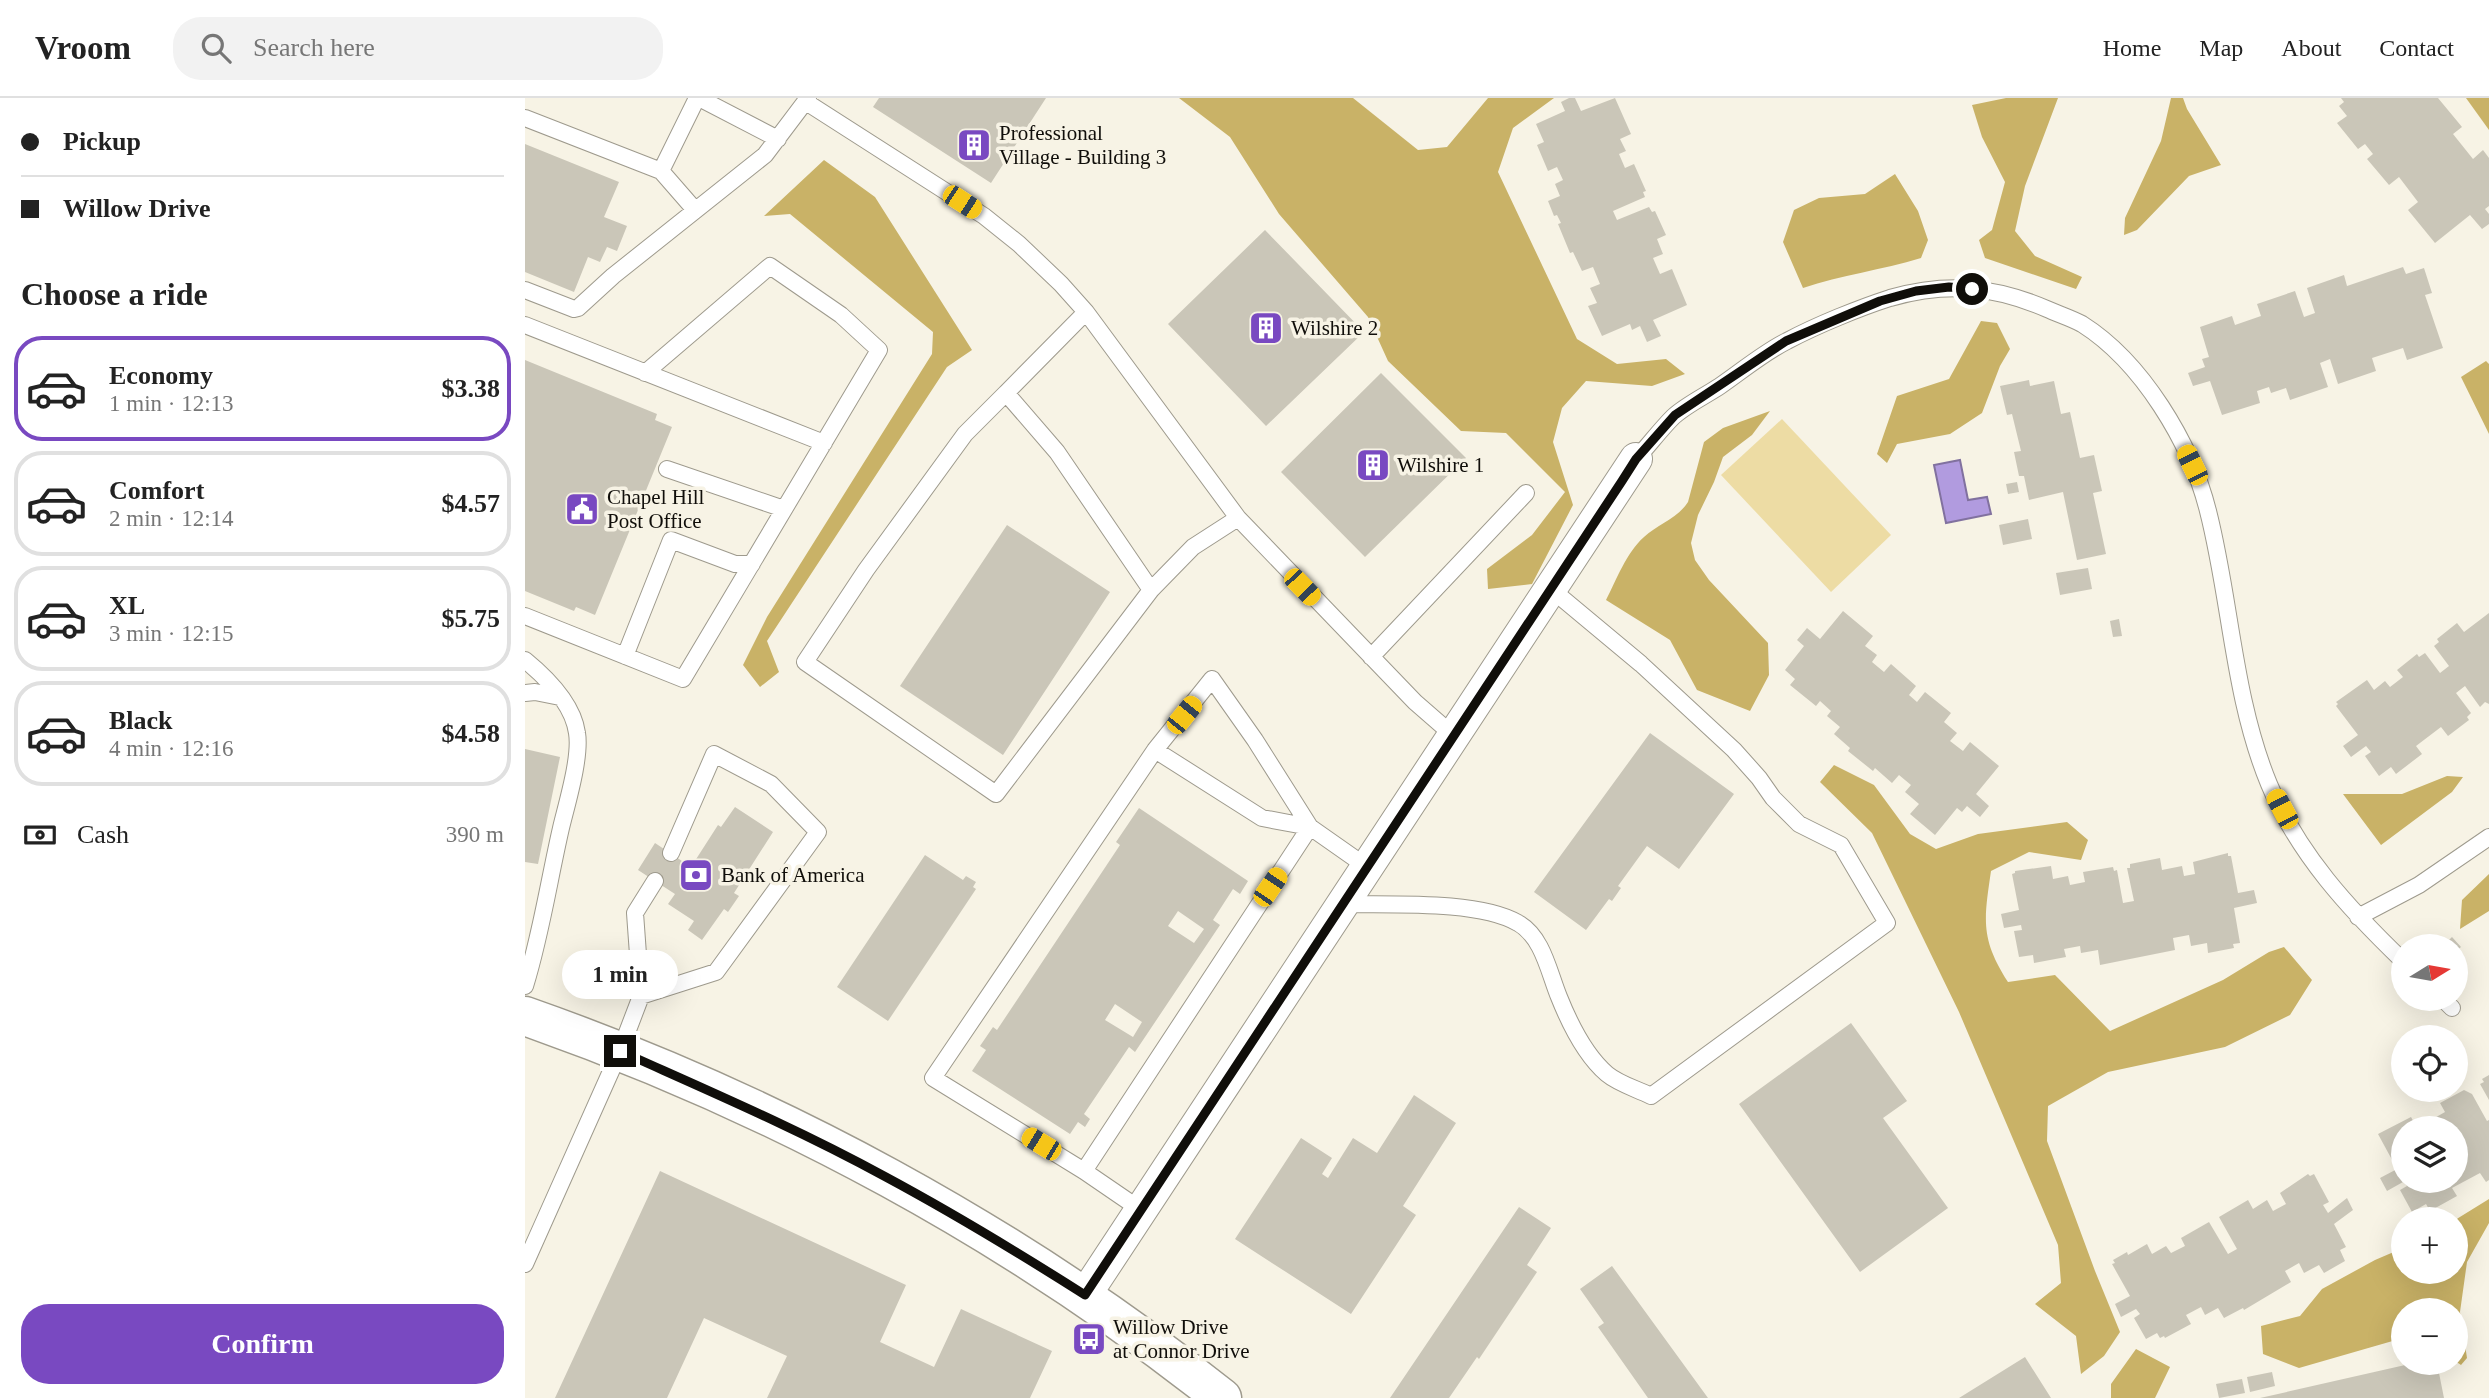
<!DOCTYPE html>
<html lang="en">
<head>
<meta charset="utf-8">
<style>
	body { margin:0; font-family:"Times New Roman",serif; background:#f2f2f2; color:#222; height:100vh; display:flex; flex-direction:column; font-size:26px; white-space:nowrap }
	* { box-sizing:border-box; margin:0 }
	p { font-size:23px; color:#767676 }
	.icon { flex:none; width:38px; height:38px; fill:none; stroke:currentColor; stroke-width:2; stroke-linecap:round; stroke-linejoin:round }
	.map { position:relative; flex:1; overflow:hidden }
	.panel { display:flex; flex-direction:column; background:#fff; width:525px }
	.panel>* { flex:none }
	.banner { display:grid; align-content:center; height:154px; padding:0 21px; background:#fff }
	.needle { width:46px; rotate:79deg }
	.controls { position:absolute; left:1866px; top:836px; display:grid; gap:14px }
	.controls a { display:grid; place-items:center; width:77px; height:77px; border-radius:50%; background:#fff; box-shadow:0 7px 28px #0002; font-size:35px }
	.end { position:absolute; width:32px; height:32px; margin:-16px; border:9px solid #100e0a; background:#fff; box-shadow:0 0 0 4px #fff }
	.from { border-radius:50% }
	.bubble { position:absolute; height:49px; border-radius:24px; background:#fff; box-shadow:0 7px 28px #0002; font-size:23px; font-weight:700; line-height:49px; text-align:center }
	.car { position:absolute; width:21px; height:42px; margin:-21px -10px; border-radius:9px; box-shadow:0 0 5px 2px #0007; background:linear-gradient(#f5c518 24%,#345 0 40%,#f5c518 0 76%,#345 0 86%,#f5c518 0) }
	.banner b { display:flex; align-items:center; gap:24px; height:66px; font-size:26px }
	.banner b+b { border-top:2px solid #e0e0e0 }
	.banner i { width:18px; height:18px; background:#222 }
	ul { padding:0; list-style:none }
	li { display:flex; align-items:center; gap:21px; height:105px; margin:0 14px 10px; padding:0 7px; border:4px solid #e0e0e0; border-radius:28px }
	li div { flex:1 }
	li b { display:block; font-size:26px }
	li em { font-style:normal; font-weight:700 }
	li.active { border-color:#7949c1 }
	li>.icon { width:63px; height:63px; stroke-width:1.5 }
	h2 { padding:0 21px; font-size:32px; line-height:84px }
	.pay { display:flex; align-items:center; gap:18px; height:77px; padding:0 21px; font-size:26px }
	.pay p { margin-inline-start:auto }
	.button { display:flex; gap:14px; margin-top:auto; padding:14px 21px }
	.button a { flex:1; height:80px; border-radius:28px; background:#7949c1; color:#fff; font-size:28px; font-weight:700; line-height:80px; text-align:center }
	header { display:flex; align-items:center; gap:42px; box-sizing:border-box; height:98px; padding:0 35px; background:#fff; border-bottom:2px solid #e0e0e0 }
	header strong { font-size:33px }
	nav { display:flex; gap:38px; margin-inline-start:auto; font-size:24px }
	.search { width:490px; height:63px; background:#f2f2f2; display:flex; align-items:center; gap:18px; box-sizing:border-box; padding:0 24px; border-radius:28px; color:#767676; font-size:26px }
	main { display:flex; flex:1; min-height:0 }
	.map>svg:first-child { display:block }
	.green { fill:#eddca4 }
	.forest { fill:#c9b267 }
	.water { fill:#b19bdf; stroke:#81719f; stroke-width:2 }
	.building { fill:#cac6b8; fill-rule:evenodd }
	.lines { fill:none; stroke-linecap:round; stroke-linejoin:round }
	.service-casing { stroke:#9e9a8d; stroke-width:18 }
	.minor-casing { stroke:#9e9a8d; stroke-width:34 }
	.tertiary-casing { stroke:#9e9a8d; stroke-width:41 }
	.service { stroke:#fff; stroke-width:16 }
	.minor { stroke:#fff; stroke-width:32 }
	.tertiary { stroke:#fff; stroke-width:38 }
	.route { stroke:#100e0a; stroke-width:9 }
	.labels { text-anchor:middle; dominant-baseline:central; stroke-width:7; stroke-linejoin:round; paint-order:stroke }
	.poi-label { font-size:21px; fill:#100e0a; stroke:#f7f3e5; text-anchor:start }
</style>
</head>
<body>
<header>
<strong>Vroom</strong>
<div class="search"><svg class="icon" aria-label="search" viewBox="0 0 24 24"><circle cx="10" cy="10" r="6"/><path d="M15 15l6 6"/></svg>Search here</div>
<nav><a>Home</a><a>Map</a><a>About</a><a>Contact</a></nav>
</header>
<main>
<section class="panel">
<div class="banner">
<b><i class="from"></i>Pickup</b>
<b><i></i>Willow Drive</b>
</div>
<h2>Choose a ride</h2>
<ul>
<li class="active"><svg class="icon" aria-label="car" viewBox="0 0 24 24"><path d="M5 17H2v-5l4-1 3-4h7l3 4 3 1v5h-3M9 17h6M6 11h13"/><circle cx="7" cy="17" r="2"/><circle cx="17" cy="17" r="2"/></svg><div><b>Economy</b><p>1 min · 12:13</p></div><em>$3.38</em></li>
<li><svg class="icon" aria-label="car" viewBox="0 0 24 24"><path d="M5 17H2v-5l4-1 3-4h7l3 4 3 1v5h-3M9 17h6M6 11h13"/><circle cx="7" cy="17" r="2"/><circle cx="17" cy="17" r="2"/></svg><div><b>Comfort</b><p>2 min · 12:14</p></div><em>$4.57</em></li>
<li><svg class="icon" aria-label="car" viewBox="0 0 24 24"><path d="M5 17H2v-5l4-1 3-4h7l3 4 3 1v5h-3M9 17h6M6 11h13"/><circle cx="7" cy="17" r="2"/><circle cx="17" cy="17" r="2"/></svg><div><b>XL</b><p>3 min · 12:15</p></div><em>$5.75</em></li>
<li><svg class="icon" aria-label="car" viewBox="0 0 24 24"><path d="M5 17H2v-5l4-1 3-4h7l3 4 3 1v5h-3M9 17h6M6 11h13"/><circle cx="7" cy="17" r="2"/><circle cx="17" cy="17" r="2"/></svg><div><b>Black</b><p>4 min · 12:16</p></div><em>$4.58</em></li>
</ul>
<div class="pay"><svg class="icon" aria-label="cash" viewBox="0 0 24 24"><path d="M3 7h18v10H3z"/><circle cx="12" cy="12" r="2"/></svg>Cash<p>390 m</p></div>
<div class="button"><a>Confirm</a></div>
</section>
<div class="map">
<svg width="1964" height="1300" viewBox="0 0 1964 1300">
	<rect width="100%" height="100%" fill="#f7f3e5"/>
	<path class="green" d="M1257 321 1366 437 1306 494 1196 377Z"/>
	<path class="forest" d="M654 0H828L893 52 922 49 963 0H1029L988 30 973 74 1052 241 1092 266 1141 261 1160 276 1127 288 1061 283 1037 310 1028 344 1048 407 1007 486 963 491 962 471 1007 437 1040 394 981 335 936 333 863 263 843 219 754 116 705 39Z
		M1481 0H1533L1500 88 1490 133 1510 158 1557 179 1551 191 1460 160 1454 142 1467 132 1480 84 1457 39 1447 7Z
		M1646 0H1658L1662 11 1696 67 1664 78 1612 132 1599 137 1600 120 1636 43Z
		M1941 0H1964V32Z
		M299 62 350 99 447 252 422 269 242 543 254 574 235 589 218 567 242 519 407 256 408 234 265 116 239 118Z
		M1370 76 1393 113 1403 142 1396 160C1357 172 1316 177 1278 190L1258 144 1269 112 1294 100 1340 96Z
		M1456 223 1472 225 1485 251 1475 268 1457 315 1425 336 1372 346 1362 365 1352 356 1372 298 1424 281Z
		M1961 263 1964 266V336L1936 279Z
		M1245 313 1227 337 1198 359 1189 384 1173 417 1166 445 1170 462 1184 482 1243 545 1244 577 1225 613 1172 592 1145 542 1081 502C1092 481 1101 455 1119 439 1133 426 1153 420 1163 404L1179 344 1198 330Z
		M1309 667 1349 687 1385 736 1411 751 1453 736 1542 724 1563 742 1556 762 1504 754 1466 773C1459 822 1455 840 1483 884L1530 877 1585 933 1698 882 1744 854 1759 849 1787 882 1765 917 1700 949 1583 974 1523 1008 1522 1043 1570 1173 1595 1234 1579 1258 1556 1276 1551 1238 1510 1206 1536 1185 1533 1147 1434 914 1347 735 1295 684Z
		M1922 678 1938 679 1927 694 1856 747 1818 696H1877Z
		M1964 776V813L1935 831 1937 802Z
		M1964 1101V1125L1942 1164 1935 1214 1942 1260 1936 1267 1930 1263V1213H1878V1240L1774 1270 1738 1256 1736 1228 1775 1218 1797 1191 1850 1162 1878 1150V1174H1930V1122Z
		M1611 1251 1645 1269 1630 1300H1586V1286Z"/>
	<path class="water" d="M1435 362 1443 402 1462 399 1466 416 1421 425 1409 367Z"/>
	<path class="building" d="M354 0H521L466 85 348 9Z
		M1044 0H1050L1056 13 1090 0 1106 36 1095 41 1101 53 1094 56 1100 70 1109 66 1121 93 1118 94 1120 99 1088 113 1092 122 1124 109 1127 114 1130 113 1141 137 1132 141 1138 156 1128 160 1135 176 1147 171 1162 207 1128 222 1136 238 1122 244 1115 228 1107 232 1105 226 1077 238 1063 208 1072 205 1065 190 1075 186 1068 169 1057 173 1048 154 1045 155 1033 126 1036 125 1032 117 1029 118 1023 103 1035 98 1030 86 1038 82 1032 69 1023 73 1012 47 1019 44 1011 26 1040 13 1036 4Z
		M1816 0H1913L1937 29 1928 36 1948 61 1958 52 1964 60V108L1960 111 1964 116V126L1957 131 1945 117 1910 145 1883 112 1893 104 1874 79 1864 87 1842 61 1848 56 1840 46 1833 51 1812 25 1822 18 1814 8 1819 4Z
		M0 46 94 84 79 119 102 128 92 153 82 149 75 164 63 159 49 194 0 174Z
		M740 132 839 234 741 328 643 226Z
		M1878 169 1881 176 1899 170 1907 195 1900 197 1918 250 1882 262 1878 250 1847 260 1851 273 1813 286 1805 261 1795 265 1803 289 1765 302 1761 290 1746 295 1744 289 1732 293 1735 305 1697 317 1685 283 1668 288 1663 275 1680 269 1677 261 1684 259 1675 229 1707 218 1710 227 1736 218 1732 206 1770 193 1779 219 1790 215 1782 190 1819 177 1822 188Z
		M0 262 132 316 130 322 147 329 70 517 51 509 49 513 0 493Z
		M856 275 941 360 840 459 756 374Z
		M1504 282 1505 288 1529 283 1536 316 1545 314 1555 360 1569 357 1577 393 1568 395 1581 456 1552 462 1538 394 1504 402 1499 378H1494L1489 354 1496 353 1487 316 1482 317 1475 288Z
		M1492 384 1494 394 1483 396 1481 386Z
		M1503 421 1507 441 1478 447 1474 427Z
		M482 427 585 494 478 657 375 588Z
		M1563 470 1567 491 1535 497 1531 475Z
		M1318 513 1348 538 1340 548 1352 557 1347 564 1359 574 1366 566 1391 588 1384 597 1392 604 1400 594 1426 615 1419 624 1432 635 1425 643 1438 653 1445 644 1474 668 1451 696 1464 708 1455 719 1442 708 1437 714 1432 710 1410 737 1385 716 1394 706 1380 694 1386 687 1374 677 1367 685 1350 670 1348 673 1323 653 1325 650 1309 636 1315 629 1302 618 1306 613 1295 603 1291 608 1265 587 1270 581 1260 572 1279 548 1272 542 1282 530 1295 541Z
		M1964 515V606L1960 604 1955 609 1940 588 1931 595 1946 615 1942 619 1944 622 1923 638 1916 629 1891 648 1897 656 1871 676 1866 669 1854 678 1840 658 1846 654 1841 648 1826 659 1818 648 1833 637 1811 608 1813 606 1811 604 1842 582 1849 592 1860 583 1865 589 1878 579 1872 572 1892 556 1894 559 1900 555 1915 575 1924 568 1909 548 1914 544 1912 541 1932 525 1939 534Z
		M1594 521 1597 538 1588 539 1585 523Z
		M1125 635 1209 696 1154 771 1122 748 1093 788 1096 790 1087 803 1084 801 1061 832 1009 794Z
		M0 651 35 659 13 766 0 764Z
		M210 709 248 734 209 795 214 798 203 814 199 811 177 842 163 832 169 823 143 806 150 796 113 772 130 745 166 769 193 727 196 729Z
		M614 710 723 783 715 796 708 791 688 822 695 827 610 954 604 949 559 1016 565 1021 560 1029 553 1024 545 1036 447 973 461 952 455 948 468 929 472 932 595 747 591 744ZM653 813 679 831 669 845 643 828ZM590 906 617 924 608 939 580 922Z
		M1703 755V758H1706L1713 795 1729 792 1732 805 1709 810 1715 845 1708 846 1709 850 1683 855 1682 845 1666 848 1664 837 1648 840 1650 852 1575 867 1573 852 1556 855 1555 848 1539 851 1541 859 1509 865 1508 857 1494 859 1489 833 1497 832 1496 827 1479 830 1476 816 1494 812 1487 776 1490 775V773L1526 768 1528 781 1543 778 1545 787 1560 784 1558 774 1588 769 1589 773 1592 772 1598 805 1609 803 1602 770H1605V766L1635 760 1637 772 1657 768 1659 778 1670 776 1668 764Z
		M400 757 438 782 441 778 451 784 448 789 451 791 363 923 312 889Z
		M1927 839 1936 849 1930 854V849H1921L1919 847Z
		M1326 925 1382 1003 1358 1020 1423 1110 1335 1174 1214 1006Z
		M1964 977V1002L1955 986 1959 984 1957 981Z
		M1939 992 1947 996 1962 1023 1964 1022V1082L1961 1084 1955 1075 1927 1090 1932 1098 1905 1113 1901 1106 1887 1114 1875 1092 1882 1088 1880 1083H1930V1031H1878V1084L1862 1093 1855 1080 1872 1071 1853 1036 1886 1019 1892 1030 1920 1014 1915 1005Z
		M889 997 931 1025 878 1108 891 1117 826 1216 710 1141 776 1040 807 1060 797 1076 803 1080 828 1040 852 1055Z
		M135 1073 381 1187 355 1244 409 1269 436 1211 527 1253 505 1300H242L262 1258 179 1220 142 1300H30Z
		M1783 1076 1785 1078 1789 1076 1804 1104 1798 1107 1803 1115 1822 1100 1828 1112 1809 1126 1821 1149 1815 1152 1820 1163 1799 1175 1794 1167 1779 1175 1774 1165 1760 1173 1766 1184 1719 1212 1718 1210 1699 1220 1693 1210 1680 1217 1676 1209 1661 1217 1666 1226 1640 1240 1639 1238 1635 1240 1632 1235 1621 1241 1609 1220 1615 1216 1611 1211 1596 1219 1590 1206 1605 1198 1587 1166 1590 1165 1588 1162 1602 1154 1603 1157 1622 1146 1627 1156 1641 1148 1646 1155 1660 1148 1656 1140 1684 1124 1703 1156 1712 1151 1694 1119 1723 1102 1728 1111 1742 1102 1748 1113 1761 1106 1755 1095Z
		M994 1109 1026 1130 1002 1167 1012 1174 954 1261 952 1259 924 1300H865Z
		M1087 1168 1183 1300H1123L1073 1229 1079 1225 1055 1191Z
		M1500 1259 1526 1300H1434Z
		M1889 1265H1912L1919 1300H1735Z
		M1747 1274 1750 1288 1725 1294 1722 1279Z
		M1717 1281 1720 1295 1694 1300 1691 1286Z"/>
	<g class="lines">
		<g class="service-casing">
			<path id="service" d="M174 0 253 41
				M281 4 459 118 494 146 536 186 561 214 713 420 890 604 929 638
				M0 20 136 73
				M170 112 136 73 172 0
				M0 192 49 211 53 210 88 178 240 57 283 0
				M0 227 299 345
				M481 295 561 214
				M1111 361C1124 347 1135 332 1148 319 1161 307 1180 298 1195 288 1217 273 1238 255 1262 243 1292 227 1334 210 1365 200 1422 184 1469 188 1522 211 1533 216 1546 220 1557 226 1617 264 1666 345 1683 413 1706 503 1708 599 1744 686 1773 756 1824 811 1878 863
				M142 371 259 411
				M626 492 532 354 481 295 440 336 341 472 280 564 471 696 626 492 668 449 713 420
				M0 518 158 581 354 252 316 217 245 168 120 275
				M100 558 146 442 210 466H227
				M846 559 1001 395
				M0 562C22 580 48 606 52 635 56 659 42 705 36 730 24 782 16 837 0 888
				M0 595 10 594 35 599
				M818 806C865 807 954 802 993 825 1018 839 1024 875 1034 899 1044 924 1061 958 1082 976 1094 986 1112 991 1126 998L1362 825 1316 747 1274 726 1248 700 1234 680 1209 652 1116 566 1026 491
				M1833 819 1894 787 1964 739
				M116 898 191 874 293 734 246 686 189 656 146 755
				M1918 901 1927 910
				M559 1073 785 729 737 720 630 652
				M616 1112 559 1073 408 980 630 652 687 581 730 642 785 729 842 769
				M0 1166 95 953 116 898 110 815 130 783"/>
		</g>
		<g class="minor-casing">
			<path id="minor" d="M560 1197 1111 361"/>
		</g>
		<g class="tertiary-casing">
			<path id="tertiary" d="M0 918C251 1006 489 1135 697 1300"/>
		</g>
		<use href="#service" class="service"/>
		<use href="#minor" class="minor"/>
		<use href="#tertiary" class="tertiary"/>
	</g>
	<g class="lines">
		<path class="route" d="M95 953C184 993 273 1031 359 1078 428 1115 494 1155 560 1197L1097 383 1111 361 1150 317 1261 243 1355 203 1391 193 1424 189 1447 191"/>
	</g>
	<defs>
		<g id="building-square" transform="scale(1.75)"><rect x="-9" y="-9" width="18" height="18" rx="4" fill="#7949c1" stroke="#f7f3e5"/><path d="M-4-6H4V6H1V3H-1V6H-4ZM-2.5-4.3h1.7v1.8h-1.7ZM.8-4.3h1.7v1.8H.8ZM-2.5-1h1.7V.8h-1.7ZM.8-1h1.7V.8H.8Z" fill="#fff"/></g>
		<g id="civic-square" transform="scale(1.75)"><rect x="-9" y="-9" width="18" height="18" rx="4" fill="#7949c1" stroke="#f7f3e5"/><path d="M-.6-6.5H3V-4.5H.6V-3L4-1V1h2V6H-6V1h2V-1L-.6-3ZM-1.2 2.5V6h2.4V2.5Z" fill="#fff"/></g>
		<g id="bank-square" transform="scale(1.75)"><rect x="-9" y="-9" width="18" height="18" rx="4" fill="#7949c1" stroke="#f7f3e5"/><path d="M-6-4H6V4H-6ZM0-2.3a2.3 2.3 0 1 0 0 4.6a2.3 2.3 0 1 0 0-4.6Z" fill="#fff"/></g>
		<g id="bus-square" transform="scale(1.75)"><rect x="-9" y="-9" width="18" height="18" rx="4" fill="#7949c1" stroke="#f7f3e5"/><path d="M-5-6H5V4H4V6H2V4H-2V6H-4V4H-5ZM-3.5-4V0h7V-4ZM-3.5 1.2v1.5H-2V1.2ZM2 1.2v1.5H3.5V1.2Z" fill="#fff"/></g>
	</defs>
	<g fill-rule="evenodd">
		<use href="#building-square" x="449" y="47"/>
		<use href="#building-square" x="741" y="230"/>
		<use href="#building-square" x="848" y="367"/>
		<use href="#civic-square" x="57" y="411"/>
		<use href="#bank-square" x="171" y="777"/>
		<use href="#bus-square" x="564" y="1241"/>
	</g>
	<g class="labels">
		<g class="poi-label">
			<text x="474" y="35">Professional<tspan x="474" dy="24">Village - Building 3</tspan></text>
			<text x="766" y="230">Wilshire 2</text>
			<text x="872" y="367">Wilshire 1</text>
			<text x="82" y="399">Chapel Hill<tspan x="82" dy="24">Post Office</tspan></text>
			<text x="196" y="777">Bank of America</text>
			<text x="588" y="1229">Willow Drive<tspan x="588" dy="24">at Connor Drive</tspan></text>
		</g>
	</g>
</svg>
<div class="controls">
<a><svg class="needle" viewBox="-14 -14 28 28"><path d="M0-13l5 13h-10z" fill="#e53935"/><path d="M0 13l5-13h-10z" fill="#767676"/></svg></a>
<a><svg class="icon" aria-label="locate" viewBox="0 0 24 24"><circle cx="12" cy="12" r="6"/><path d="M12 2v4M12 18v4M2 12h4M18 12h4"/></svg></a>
<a><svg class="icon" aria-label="layers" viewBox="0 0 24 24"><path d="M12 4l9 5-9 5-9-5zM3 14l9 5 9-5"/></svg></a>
<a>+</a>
<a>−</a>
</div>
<i class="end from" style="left:1447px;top:191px"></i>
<i class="end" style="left:95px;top:953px"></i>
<div class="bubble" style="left:37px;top:852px;width:116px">1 min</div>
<i class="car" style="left:437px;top:104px;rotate:123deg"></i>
<i class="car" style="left:1667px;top:367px;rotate:334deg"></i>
<i class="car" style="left:777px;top:489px;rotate:136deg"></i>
<i class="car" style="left:659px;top:617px;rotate:39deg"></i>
<i class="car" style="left:1757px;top:711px;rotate:332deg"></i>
<i class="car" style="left:745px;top:789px;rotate:34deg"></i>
<i class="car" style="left:516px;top:1046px;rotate:301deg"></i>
</div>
</main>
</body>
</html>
